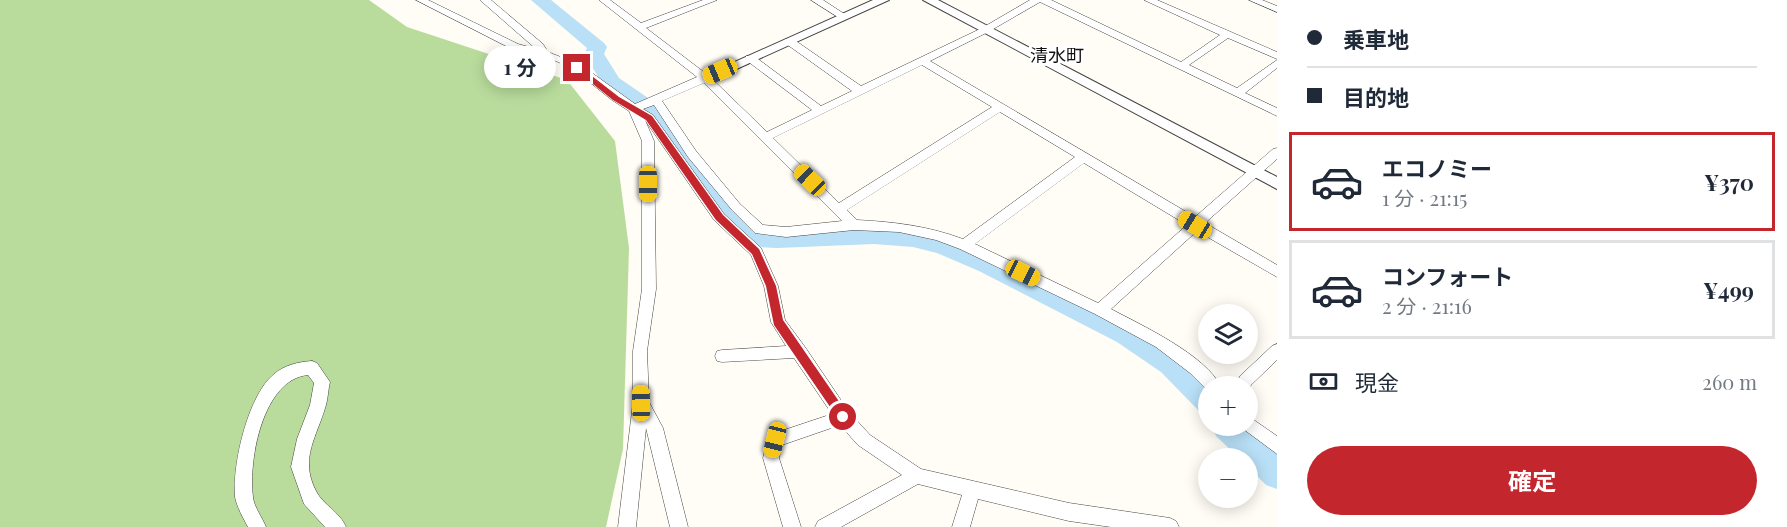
<!DOCTYPE html>
<html lang="ja">
<head>
<meta charset="utf-8">
<style>
	body { margin:0; font-family:"Playfair Display","Noto Sans JP",serif; background:#f2f2f3; color:#1f2937; height:100vh; display:flex; flex-direction:column; font-size:22px; white-space:nowrap }
	* { box-sizing:border-box; margin:0 }
	p { font-size:20px; color:#747a83 }
	.icon { flex:none; width:33px; height:33px; fill:none; stroke:currentColor; stroke-width:2; stroke-linecap:round; stroke-linejoin:round }
	.map { position:relative; flex:1; overflow:hidden }
	.panel { display:flex; flex-direction:column; background:#fff; width:510px }
	.panel>* { flex:none }
	.top-card { display:grid; align-content:center; height:132px; padding:0 30px; background:#fff }
	.controls { position:absolute; left:1198px; top:304px; display:grid; gap:12px }
	.controls a { display:grid; place-items:center; width:60px; height:60px; border-radius:50%; background:#fff; box-shadow:0 3px 15px #0003; font-size:30px }
	.end { position:absolute; width:27px; height:27px; margin:-14px; border:8px solid #c4262e; background:#fff; box-shadow:0 0 0 3px #fff }
	.from { border-radius:50% }
	.bubble { position:absolute; height:42px; border-radius:21px; background:#fff; box-shadow:0 3px 15px #0003; font-size:20px; font-weight:700; line-height:42px; text-align:center }
	.car { position:absolute; width:18px; height:36px; margin:-18px -9px; border-radius:8px; box-shadow:0 0 4px 2px #0007; background:linear-gradient(#f5c518 24%,#345 0 40%,#f5c518 0 76%,#345 0 86%,#f5c518 0) }
	.top-card b { display:flex; align-items:center; gap:21px; height:57px; font-size:22px }
	.top-card b+b { border-top:2px solid #e0e1e3 }
	.top-card i { width:15px; height:15px; background:#1f2937 }
	ul { padding:0; list-style:none }
	li { display:flex; align-items:center; gap:18px; height:99px; margin:0 12px 9px; padding:0 18px; border:3px solid #e0e1e3; border-radius:0px }
	li div { flex:1 }
	li b { display:block; font-size:22px }
	li em { font-style:normal; font-weight:700 }
	li.on { border-color:#c4262e }
	li>.icon { width:54px; height:54px; stroke-width:1.5 }
	.pay { display:flex; align-items:center; gap:15px; height:66px; padding:0 30px; font-size:22px }
	.pay p { margin-inline-start:auto }
	.button { display:flex; gap:12px; margin-top:auto; padding:12px 30px }
	.button a { flex:1; height:69px; border-radius:36px; background:#c4262e; color:#fff; font-size:24px; font-weight:700; line-height:69px; text-align:center }
	main { display:flex; flex:1; min-height:0 }
	.map>svg:first-child { display:block }
	.forest { fill:#b9dc9c }
	.lines { fill:none; stroke-linecap:round; stroke-linejoin:round }
	.river { fill:#b9e0f7; fill-rule:evenodd }
	.minor-casing { stroke:#444; stroke-width:1 }
	.tertiary-casing { stroke:#444; stroke-width:2 }
	.minor { fill:#fff; fill-rule:evenodd }
	.tertiary { fill:#fff; fill-rule:evenodd }
	.route { fill:#c4262e }
	.labels { text-anchor:middle; dominant-baseline:central; stroke-width:6; stroke-linejoin:round; paint-order:stroke }
	.far-quarter-label { font-size:18px; fill:#111; stroke:#fff }
</style>
</head>
<body>
<main>
<div class="map">
<svg width="1277" height="527" viewBox="0 0 1277 527">
	<rect width="100%" height="100%" fill="#fffdf5"/>
	<path class="forest" d="M0 0H369L407 27 567 80 615 141 629 248 623 449 606 527H0Z"/>
	<g class="lines">
		<path class="river" d="M531 0H551L604 43 607 47 604 54 619 78 654 102 699 163 729 199 763 229C813 229 864 220 914 229 959 237 1000 259 1041 279 1103 309 1167 335 1214 387H1209V415L1199 411 1161 372 1117 342 979 271 937 253 913 247 874 244 777 248 757 247 748 245 713 211 683 175 640 112 604 86 584 54 587 48Z
			M1212 426H1248L1277 453V489L1266 485 1248 467V459H1240L1216 436Z"/>
		<g class="minor-casing">
			<path id="minor" d="M416 0H428L518 44 536 49 480 0H491L543 44 548 52 581 65 635 104 697 77 599 0H610L641 23 703 0H717L646 28 709 76 767 132 812 110 746 60V56H754L821 106 852 91 785 43V39H793L861 86 982 28 1030 0H1051L1181 62 1220 35 1144 0H1157L1277 52V59L1228 38 1189 65 1237 88 1277 60V68L1245 93 1277 108V116L1040 2 988 32 930 61 1195 217 1273 149 1277 148V159L1205 223 1277 265V277L1197 231 1111 309C1141 325 1206 355 1221 387H1209V392L1190 373 1156 347 1095 314 960 249 936 240 899 232 854 230 786 237 755 233 732 210 688 157 654 105 643 109 653 115 724 214 761 248 778 286 785 320 805 347 849 412 870 435 921 469 1069 503 1170 518 1176 521 1179 527H1111L1069 521 978 499 970 527H952L962 495 918 484 841 527H815L818 521 902 475 858 445 840 425 782 445 779 458 801 527H783L763 458 769 435 832 414 794 358 722 362 717 361 715 356 717 351 722 350 786 346 771 322 764 286 751 255 714 220 645 120 654 141 656 289 647 351 649 402 663 428 688 527H670L646 428 636 527H618L633 403V351L642 289V141L629 111 612 100 573 69 556 61 510 48ZM922 65 992 107 839 203 773 138ZM704 83 842 221 786 227 763 225 740 204 696 151 662 101ZM1000 112 1075 157 963 239C928 226 895 222 857 220L847 210ZM1084 163 1187 225 1098 303 975 244Z
				M811 0H823L849 17 841 19Z
				M1249 0H1262L1277 6V12Z
				M1277 344V360L1251 385 1248 392V387H1235L1240 376 1272 346Z
				M312 361 317 363 330 382C328 390 328 398 326 405 317 437 299 458 316 491 323 505 340 512 346 527H325L304 504 291 467 297 439 310 405 314 383 308 375C263 379 248 460 253 497 254 507 262 517 266 527H248C243 518 237 507 235 497 232 465 248 396 273 375 284 365 298 362 312 361Z
				M1248 416 1277 436V454L1242 428 1241 426H1248Z"/>
		</g>
		<g class="tertiary-casing">
			<path id="tertiary" d="M873 0H889L710 81 705 82 699 78Z
				M923 0H938L1277 177V189Z"/>
		</g>
		<use href="#minor" class="minor"/>
		<use href="#tertiary" class="tertiary"/>
	</g>
	<path class="route" d="M574 66H579L619 97 652 116 723 215 759 249 776 286 783 320 847 413V420H839L774 325 766 286 752 254 716 220 646 120 613 100 574 69Z"/>
	<g class="labels">
		<g class="far-quarter-label">
			<text x="1057" y="55">清水町</text>
		</g>
	</g>
</svg>
<div class="controls">
<a><svg class="icon" aria-label="layers" viewBox="0 0 24 24"><path d="M12 4l9 5-9 5-9-5zM3 14l9 5 9-5"/></svg></a>
<a>+</a>
<a>−</a>
</div>
<i class="end from" style="left:843px;top:417px"></i>
<i class="end" style="left:577px;top:68px"></i>
<div class="bubble" style="left:484px;top:46px;width:72px">1 分</div>
<i class="car" style="left:720px;top:71px;rotate:247deg"></i>
<i class="car" style="left:810px;top:180px;rotate:314deg"></i>
<i class="car" style="left:648px;top:184px;rotate:180deg"></i>
<i class="car" style="left:1195px;top:225px;rotate:301deg"></i>
<i class="car" style="left:1023px;top:273px;rotate:116deg"></i>
<i class="car" style="left:641px;top:403px;rotate:359deg"></i>
<i class="car" style="left:775px;top:440px;rotate:194deg"></i>
</div>
<section class="panel">
<div class="top-card">
<b><i class="from"></i>乗車地</b>
<b><i></i>目的地</b>
</div>
<ul>
<li class="on"><svg class="icon" aria-label="car" viewBox="0 0 24 24"><path d="M5 17H2v-5l4-1 3-4h7l3 4 3 1v5h-3M9 17h6M6 11h13"/><circle cx="7" cy="17" r="2"/><circle cx="17" cy="17" r="2"/></svg><div><b>エコノミー</b><p>1 分 · 21:15</p></div><em>¥370</em></li>
<li><svg class="icon" aria-label="car" viewBox="0 0 24 24"><path d="M5 17H2v-5l4-1 3-4h7l3 4 3 1v5h-3M9 17h6M6 11h13"/><circle cx="7" cy="17" r="2"/><circle cx="17" cy="17" r="2"/></svg><div><b>コンフォート</b><p>2 分 · 21:16</p></div><em>¥499</em></li>
</ul>
<div class="pay"><svg class="icon" aria-label="cash" viewBox="0 0 24 24"><path d="M3 7h18v10H3z"/><circle cx="12" cy="12" r="2"/></svg>現金<p>260 m</p></div>
<div class="button"><a>確定</a></div>
</section>
</main>
</body>
</html>
